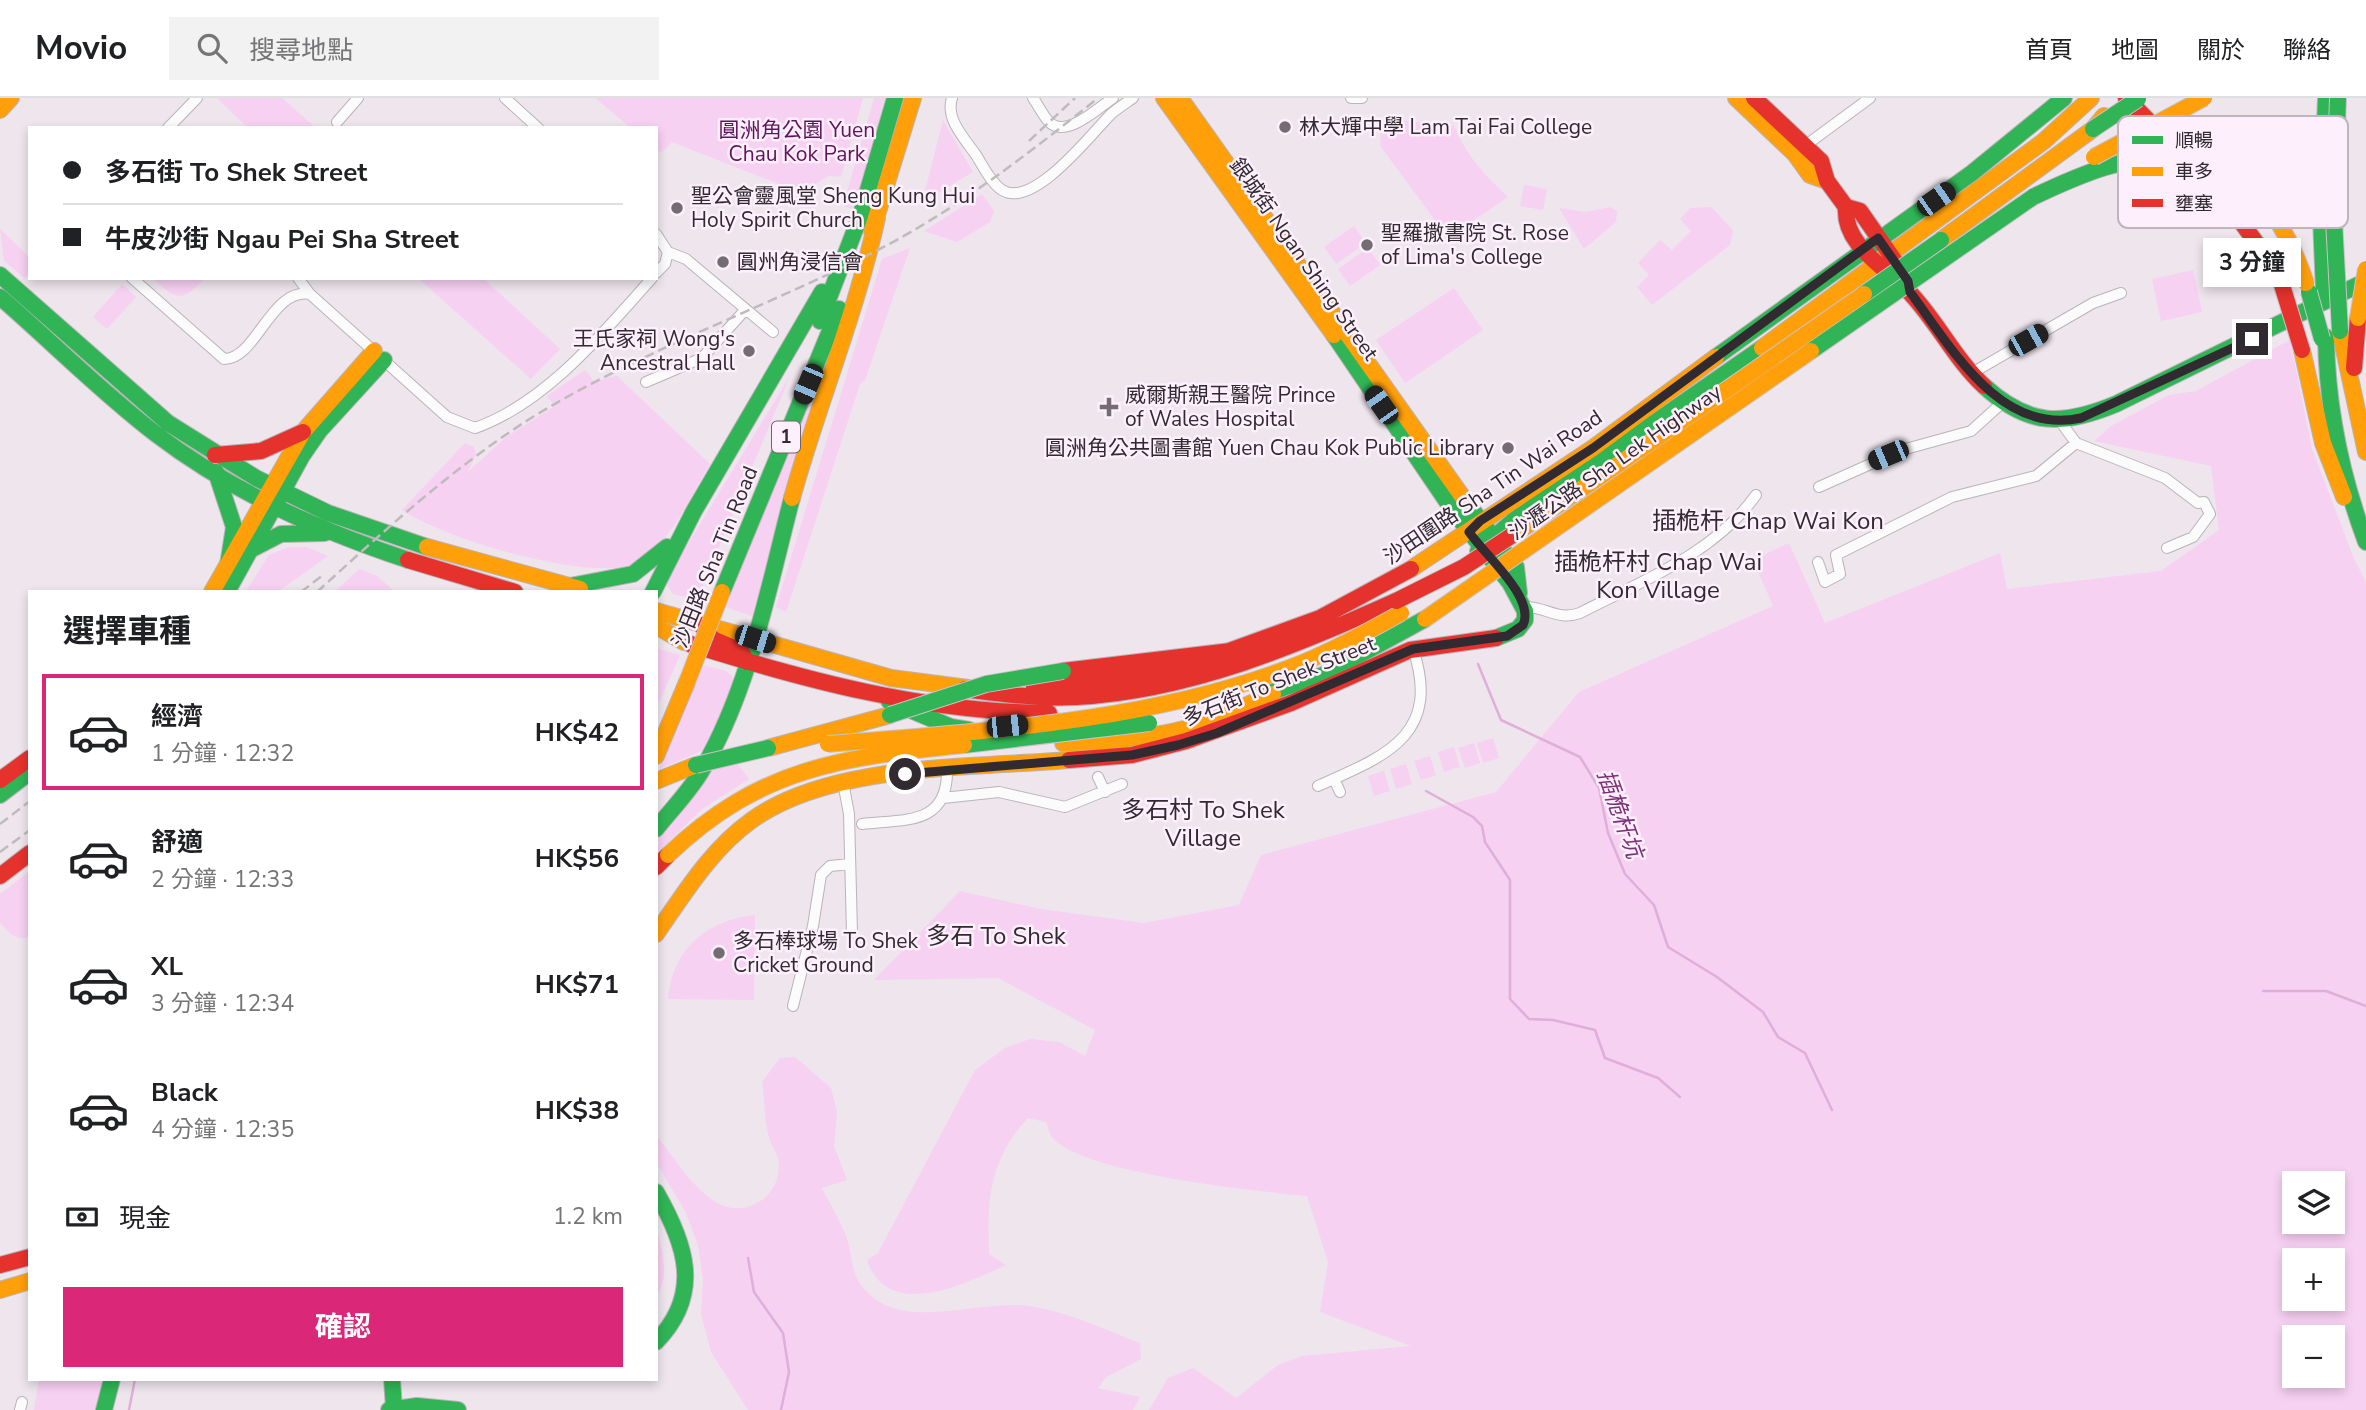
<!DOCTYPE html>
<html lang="zh-TW">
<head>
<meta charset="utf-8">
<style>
	body { margin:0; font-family:"Nunito Sans","Noto Sans TC",sans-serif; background:#f2f2f2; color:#202124; height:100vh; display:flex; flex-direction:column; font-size:26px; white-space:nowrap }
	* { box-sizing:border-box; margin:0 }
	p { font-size:23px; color:#757577 }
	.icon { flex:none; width:38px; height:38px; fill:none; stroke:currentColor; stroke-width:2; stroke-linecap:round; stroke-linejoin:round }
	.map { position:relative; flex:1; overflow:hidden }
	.side { position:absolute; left:28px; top:492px; width:630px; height:791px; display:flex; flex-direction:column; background:#fff; border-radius:0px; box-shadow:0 4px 10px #0003 }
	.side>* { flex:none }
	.guide { position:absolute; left:28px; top:28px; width:630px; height:154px; border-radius:0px; box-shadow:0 4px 10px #0003; display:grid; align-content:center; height:154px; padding:0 35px; background:#fff }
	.controls { position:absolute; left:2282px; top:1073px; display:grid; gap:14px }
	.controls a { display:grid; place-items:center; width:63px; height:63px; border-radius:0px; background:#fff; box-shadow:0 4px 10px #0003; font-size:35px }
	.end { position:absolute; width:32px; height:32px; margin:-16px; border:9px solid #312b31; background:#fff; box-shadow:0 0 0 4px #fff }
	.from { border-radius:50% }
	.bubble { position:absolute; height:49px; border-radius:0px; background:#fff; box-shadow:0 4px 10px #0003; font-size:23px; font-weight:700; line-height:49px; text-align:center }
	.car { position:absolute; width:21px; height:42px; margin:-21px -10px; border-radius:9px; box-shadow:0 0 5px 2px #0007; background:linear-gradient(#222 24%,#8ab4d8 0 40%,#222 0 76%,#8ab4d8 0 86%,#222 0) }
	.guide b { display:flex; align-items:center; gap:24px; height:66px; font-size:26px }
	.guide b+b { border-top:2px solid #e0e0e0 }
	.guide i { width:18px; height:18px; background:#202124 }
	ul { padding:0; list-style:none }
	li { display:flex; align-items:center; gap:21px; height:116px; margin:0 14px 10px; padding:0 21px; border:4px solid transparent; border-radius:0px }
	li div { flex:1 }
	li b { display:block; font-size:26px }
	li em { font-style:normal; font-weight:700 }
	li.active { border-color:#db2777 }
	li>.icon { width:63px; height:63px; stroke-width:1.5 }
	h2 { padding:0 35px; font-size:32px; line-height:84px }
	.pay { display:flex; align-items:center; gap:18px; height:77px; padding:0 35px; font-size:26px }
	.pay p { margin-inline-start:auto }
	.action { display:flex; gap:14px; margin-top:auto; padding:14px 35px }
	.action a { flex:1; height:80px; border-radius:0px; background:#db2777; color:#fff; font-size:28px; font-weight:700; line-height:80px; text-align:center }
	header { display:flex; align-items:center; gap:42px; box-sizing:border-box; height:98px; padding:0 35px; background:#fff; border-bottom:2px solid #e0e0e0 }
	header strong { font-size:33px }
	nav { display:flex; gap:38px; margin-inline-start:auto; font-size:24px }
	.search { width:490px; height:63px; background:#f2f2f2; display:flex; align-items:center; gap:18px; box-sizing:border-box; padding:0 24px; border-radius:0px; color:#757577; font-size:26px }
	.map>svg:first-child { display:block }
	.green { fill:#f7d1f2; fill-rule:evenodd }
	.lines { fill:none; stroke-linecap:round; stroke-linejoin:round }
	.stream { stroke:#dfaed9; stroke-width:2.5 }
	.street-casing { stroke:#bab3b9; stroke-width:12 }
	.fast-casing { stroke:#bab3b9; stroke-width:18 }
	.slow-casing { stroke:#bab3b9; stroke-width:18 }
	.jam-casing { stroke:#bab3b9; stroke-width:18 }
	.street { stroke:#fcfbfc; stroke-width:10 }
	.fast { stroke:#30b455; stroke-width:16 }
	.slow { stroke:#ff9f0a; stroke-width:16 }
	.jam { stroke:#e5322d; stroke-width:16 }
	.rail { stroke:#bebbbd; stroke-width:2.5; stroke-dasharray:10 5; stroke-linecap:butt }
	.fast-bridge-casing { stroke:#c7c3c7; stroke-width:18; stroke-linecap:butt }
	.slow-bridge-casing { stroke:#c7c3c7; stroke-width:18; stroke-linecap:butt }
	.jam-bridge-casing { stroke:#c7c3c7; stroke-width:18; stroke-linecap:butt }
	.fast-bridge { stroke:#30b455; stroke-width:16 }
	.slow-bridge { stroke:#ff9f0a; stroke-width:16 }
	.jam-bridge { stroke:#e5322d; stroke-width:16 }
	.route { stroke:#312b31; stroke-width:9 }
	.poi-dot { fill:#736c73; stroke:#fdeffb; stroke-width:2.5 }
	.labels { text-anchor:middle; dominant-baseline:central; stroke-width:5; stroke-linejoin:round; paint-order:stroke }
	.shield { fill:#fdeffb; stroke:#6e666e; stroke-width:2 }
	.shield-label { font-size:19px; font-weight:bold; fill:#312b31 }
	.poi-label { font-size:21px; fill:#312b31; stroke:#fdeffb; text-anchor:start }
	.park-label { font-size:21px; fill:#61125c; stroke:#fdeffb }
	.street-label { font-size:21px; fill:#312b31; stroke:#fdeffb }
	.water-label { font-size:23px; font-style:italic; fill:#7d3077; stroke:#fdeffb }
	.quarter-label { font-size:24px; fill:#312b31; stroke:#fdeffb }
	.key { fill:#fdeffb; stroke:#c0b4be; stroke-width:2 }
	.key-label { font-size:19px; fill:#312b31 }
</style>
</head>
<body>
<header>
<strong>Movio</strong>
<div class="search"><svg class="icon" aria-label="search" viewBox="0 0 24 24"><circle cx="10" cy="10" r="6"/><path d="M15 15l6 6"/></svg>搜尋地點</div>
<nav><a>首頁</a><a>地圖</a><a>關於</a><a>聯絡</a></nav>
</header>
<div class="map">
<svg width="2366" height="1312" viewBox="0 0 2366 1312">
	<rect width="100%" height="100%" fill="#eee5ed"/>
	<path class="green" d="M217 0H282L316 30H248Z
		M595 0H863L841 79 829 78 813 87 812 99 672 44 661 55 656 51V30H631Z
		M874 0H885L862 85 851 111 843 108Z
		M1390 16 1399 22 1454 28C1466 57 1485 78 1508 99L1455 135 1443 133 1381 49 1379 23Z
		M943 22 973 74 922 105Z
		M1524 87 1547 91 1543 112 1520 108Z
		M982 96 994 113 990 124 957 144 924 133Z
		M1610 109 1617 113 1616 124 1584 151 1559 110 1586 114Z
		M1711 109 1733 132 1730 147 1652 207 1637 189 1649 177 1638 165 1660 142 1672 152 1691 133 1680 121 1690 110Z
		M1354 128 1366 145 1336 166 1324 149Z
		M0 131 30 160V175L25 180 4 163Z
		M910 150 865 282 860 286 786 514 776 509 882 161Z
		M1368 150 1380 167 1350 188 1338 171Z
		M2193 172 2202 214 2161 223 2152 181Z
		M152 180H205C182 205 176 202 152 180Z
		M418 180H483L560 251 531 281Z
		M122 186 136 199 107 231 93 219Z
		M1454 190 1483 232 1405 285 1376 242Z
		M2290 242 2312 351 2354 461 2366 484V1312H1149L1168 1280 1193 1270 1236 1300 1278 1267 1302 1258 1411 1248 1320 1214 1328 1164 1307 1098C1257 1093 1082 1076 1052 1039 1049 1035 1048 1028 1046 1024L1028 1020C989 1062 987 1101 989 1156L1006 1167C965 1186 888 1224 867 1162L878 1155 975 972 1005 950 1030 941 1059 944 1085 958 1095 932 998 880 874 882 960 793 1041 811 1144 825 1239 807 1261 757 1496 694 1579 594 1773 508 1753 462 1789 445 1825 525 2000 455 2007 491 2161 473 2219 432 2211 368 2094 343 2111 328 2169 297 2196 293ZM2294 1085H2333V1124H2294ZM2294 1162H2333V1200H2294ZM2294 1239H2333V1278H2294Z
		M823 265 752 518 726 509Z
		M585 272 594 283 617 278 710 366C694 392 674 436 651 454 642 462 629 469 617 470 561 474 449 442 402 412L465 345 474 349 476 356 468 374 505 340 555 308 547 298Z
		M790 278 697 502 673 496 667 487 668 479Z
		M289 449H307L328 458 279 493H246L269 457Z
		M359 471 377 478 394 493H336Z
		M656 550 680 557 656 612Z
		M702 567 723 572 732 577 733 584 711 649 659 671Z
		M1493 640 1499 660 1483 665 1477 645Z
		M1474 645 1480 665 1465 670 1458 650Z
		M1454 649 1460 669 1444 674 1438 654Z
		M1430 658 1436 677 1421 682 1414 663Z
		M736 664 749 681 702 711 656 756V740L709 670Z
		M1406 666 1412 686 1396 691 1390 671Z
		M1384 673 1390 693 1374 698 1368 678Z
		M30 773V838C17 845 9 834 0 825V796Z
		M755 817 754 902 668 901C672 851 707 822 755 817Z
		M795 959 831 990 837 1014 834 1048 847 1082 822 1090C830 1106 840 1122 846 1138 853 1157 850 1176 865 1192 903 1235 979 1201 1029 1208 1068 1214 1104 1231 1140 1245L1141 1261 1106 1279 1098 1290 1140 1299 1133 1312H748L711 1254 701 1216 703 1181 698 1147 686 1115 656 1064V1037C680 1065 713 1131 759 1104 771 1097 779 1083 779 1068 779 1058 774 1052 770 1043 764 1025 765 1002 762 984L780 960Z
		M656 1130C663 1153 670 1178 656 1200Z
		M39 1281H105L98 1312H34Z"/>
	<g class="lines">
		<path class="stream" d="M1478 566 1501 622 1580 659 1599 690 1608 735 1625 776 1654 807 1668 849 1717 879 1763 914 1778 939 1805 955 1832 1012
			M1426 693 1473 719 1482 728 1485 744 1510 782V901L1529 921 1553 922 1595 932 1605 960 1658 980 1680 999
			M2263 893H2326L2366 908
			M748 1160 754 1194 783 1235 789 1274 781 1312
			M129 1312 135 1281"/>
		<g class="street-casing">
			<path id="street" d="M505 0 538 30
				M952 0C945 21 965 41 976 57 983 68 991 85 1002 92 1033 112 1092 35 1111 16 1118 10 1126 5 1133 0
				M1033 0C1038 7 1043 17 1049 24 1066 41 1098 10 1113 0
				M1351 0H1362
				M337 24 358 0
				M168 30 197 0
				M1802 50 1870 0
				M656 136 668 154 686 161 773 234
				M656 175 665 166 668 154
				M132 180 224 261C256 262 271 189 310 196
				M298 180 310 196 447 319 475 330C546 305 603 235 652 180
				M1972 275 2093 205 2121 195
				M646 284 702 260 745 212
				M2060 323 2076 345 2165 380 2198 405 2204 404 2210 416 2193 439 2167 450
				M1819 389 1902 352 1971 333 2003 304
				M1818 464 1825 484 1840 476 1836 457 1952 399 2036 378 2076 345
				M1526 509C1546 509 1559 523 1580 515 1642 483 1714 456 1756 397
				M1098 679 1105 694
				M1334 681 1340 694
				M843 684 849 716 852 835
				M1318 688C1385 658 1442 638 1413 551
				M943 700 999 694 1065 709 1122 686
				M862 726C904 721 948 728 947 672
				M793 908 813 828 821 777 830 768 850 766
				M20 1312 22 1304"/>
		</g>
		<g class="fast-casing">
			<path id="fast" d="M2033 99C2081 76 2126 57 2180 58
				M0 177 168 325 256 380 328 415 427 449
				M2324 194 2321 120 2326 0
				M0 199C52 244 101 294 156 336 232 394 318 432 408 462
				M820 223 861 116 895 0
				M1334 237 1454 414 1510 485 1525 513V522L1518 531 1496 540
				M2326 239C2327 308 2342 380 2366 444
				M1716 259 1972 75 2064 0
				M1984 288C2029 329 2063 328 2116 306L2366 183
				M216 374 234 429 228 467
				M1464 401 1516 469 1519 495
				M252 451 281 436 325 435
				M1478 453 1514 422 1762 250
				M570 488 633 476 667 449
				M227 494 302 358 320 332 384 262
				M653 494 694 413 822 194
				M722 494 839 211
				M1259 598 1323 577 1425 521
				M889 603 951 629 969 632
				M0 697 30 674
				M656 731C671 712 690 693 702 672 750 590 768 491 792 400
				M656 1094C686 1146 703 1196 656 1244
				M392 1281 394 1311
				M104 1312 112 1281
				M389 1312 417 1308 458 1312"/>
		</g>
		<g class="slow-casing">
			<path id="slow" d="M1164 0 1334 237
				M1180 0 1464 401
				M1736 0 1795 56 1810 77 1827 83
				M0 12 11 0
				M872 133 913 0
				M1941 142 2093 31 2104 18
				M2340 233 2366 354
				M1762 250 2044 43 2091 0
				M2302 252 2323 345 2344 399
				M792 400C818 306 856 216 877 120
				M1511 438 1641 351
				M427 449 580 491
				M1411 471 1593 350 1716 259
				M212 494 303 334 374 253
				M656 513 891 580 968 590
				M656 528 684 544
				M1063 645C1110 644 1157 640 1203 626 1227 618 1249 605 1273 596
				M768 650 890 617
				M656 658 687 584
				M656 683 696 667
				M656 836C684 796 711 751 752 722 831 665 973 670 1069 662
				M0 1192 30 1183"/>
		</g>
		<g class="jam-casing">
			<path id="jam" d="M1754 0 1821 63 1827 83 1846 109 1860 113 1897 166
				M2126 0C2183 58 2241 112 2281 184
				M1846 109C1843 149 1888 170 1911 196 1938 225 1955 261 1984 288
				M2354 270 2358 220
				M215 357 261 353 303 334
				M408 462 515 494
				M701 527 713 541 741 553 747 564
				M690 546C808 583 924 614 1049 615
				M1063 573 1231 553
				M1034 589 1112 583 1185 569 1320 520 1411 471
				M965 591C1002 596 1039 601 1076 599 1189 593 1295 548 1396 503
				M1069 662 1132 657 1186 643 1291 605 1410 552 1496 540
				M0 682 30 660
				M656 769 668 757
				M0 778 30 755
				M0 1167 30 1159"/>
		</g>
		<use href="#street" class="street"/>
		<use href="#fast" class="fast"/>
		<use href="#slow" class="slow"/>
		<use href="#jam" class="jam"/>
		<path class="rail" d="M1029 43 1075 0
			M301 494 323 477
			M317 494C386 431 457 366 536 317 643 252 764 210 876 153 956 112 1028 56 1098 0
			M0 726 30 703
			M0 754 30 732"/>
		<g class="fast-bridge-casing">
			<path id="fast-bridge" d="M2338 0 2334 122 2340 233
				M2093 31 2138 1
				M2309 194 2322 241
				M1864 196 1941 142
				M1811 253 2033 99
				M890 617 986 586 1063 573
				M964 647 1149 625
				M696 667 768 650"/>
		</g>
		<g class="slow-bridge-casing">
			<path id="slow-bridge" d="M2180 58C2252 77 2283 116 2306 185
				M2094 59 2204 0
				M2358 220 2366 171
				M1641 351 1864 196
				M1425 521 1811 253
				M687 584 722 494
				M828 646C985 633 1154 624 1302 565 1336 551 1369 533 1401 515
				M668 757C760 669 843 659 964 647"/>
		</g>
		<g class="jam-bridge-casing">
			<path id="jam-bridge" d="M2281 184 2302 252
				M1396 503 1464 469 1511 438"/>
		</g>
		<use href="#fast-bridge" class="fast-bridge"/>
		<use href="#slow-bridge" class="slow-bridge"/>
		<use href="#jam-bridge" class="jam-bridge"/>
	</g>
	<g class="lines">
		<path class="route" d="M905 676 1132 657 1178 647 1217 635 1413 551 1507 538 1523 527C1536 500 1484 456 1469 434L1480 423 1593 350 1878 140 1908 183 1910 194C1951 249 2000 338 2081 320L2252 241"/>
	</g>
	<g class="poi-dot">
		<circle cx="1285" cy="29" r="7"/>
		<circle cx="677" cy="110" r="7"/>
		<circle cx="1367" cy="147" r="7"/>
		<circle cx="723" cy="164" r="7"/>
		<circle cx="749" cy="253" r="7"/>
		<path d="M1105.5 298.5h7v7h7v7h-7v7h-7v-7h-7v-7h7z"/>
		<circle cx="1508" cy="350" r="7"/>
		<circle cx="719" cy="855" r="7"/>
	</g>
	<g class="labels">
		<rect class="shield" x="772" y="323.5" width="28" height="31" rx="5"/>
		<g class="shield-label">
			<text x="786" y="339">1</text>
		</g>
		<g class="poi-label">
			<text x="1299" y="29">林大輝中學 Lam Tai Fai College</text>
			<text x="691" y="98">聖公會靈風堂 Sheng Kung Hui<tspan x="691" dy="24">Holy Spirit Church</tspan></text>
			<text x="1381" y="135">聖羅撒書院 St. Rose<tspan x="1381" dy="24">of Lima's College</tspan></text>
			<text x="737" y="164">圓州角浸信會</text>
			<text x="735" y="241" text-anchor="end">王氏家祠 Wong's<tspan x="735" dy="24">Ancestral Hall</tspan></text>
			<text x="1125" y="297">威爾斯親王醫院 Prince<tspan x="1125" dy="24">of Wales Hospital</tspan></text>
			<text x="1494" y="350" text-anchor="end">圓洲角公共圖書館 Yuen Chau Kok Public Library</text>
			<text x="733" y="843">多石棒球場 To Shek<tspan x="733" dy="24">Cricket Ground</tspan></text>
		</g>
		<g class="park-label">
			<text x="797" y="32">圓洲角公園 Yuen<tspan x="797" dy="24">Chau Kok Park</tspan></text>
		</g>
		<g class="street-label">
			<text transform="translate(1304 161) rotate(55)">銀城街 Ngan Shing Street</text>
			<text transform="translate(1615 364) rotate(-35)">沙瀝公路 Sha Lek Highway</text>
			<text transform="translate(1493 389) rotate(-34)">沙田圍路 Sha Tin Wai Road</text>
			<text transform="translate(715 459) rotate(-68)">沙田路 Sha Tin Road</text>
			<text transform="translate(1279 583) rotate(-22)">多石街 To Shek Street</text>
		</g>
		<g class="water-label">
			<text transform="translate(1620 716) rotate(70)">插桅杆坑</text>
		</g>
		<g class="quarter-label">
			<text x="1768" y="423">插桅杆 Chap Wai Kon</text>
			<text x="1658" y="464">插桅杆村 Chap Wai<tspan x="1658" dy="28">Kon Village</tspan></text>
			<text x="1203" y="712">多石村 To Shek<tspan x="1203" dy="28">Village</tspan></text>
			<text x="996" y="838">多石 To Shek</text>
		</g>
	</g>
	<rect x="2118" y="18" width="230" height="112" rx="10" class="key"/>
	<rect x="2132" y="38" width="31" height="8" fill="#30b455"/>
	<rect x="2132" y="69" width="31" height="9" fill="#ff9f0a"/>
	<rect x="2132" y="101" width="31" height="8" fill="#e5322d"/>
	<g class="key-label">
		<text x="2175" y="49">順暢</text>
		<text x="2175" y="80">車多</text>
		<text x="2175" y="112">壅塞</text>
	</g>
</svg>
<div class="controls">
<a><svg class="icon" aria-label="layers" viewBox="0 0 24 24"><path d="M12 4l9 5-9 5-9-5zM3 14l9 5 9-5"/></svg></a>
<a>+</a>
<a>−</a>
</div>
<i class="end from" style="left:905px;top:676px"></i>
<i class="end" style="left:2252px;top:241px"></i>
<div class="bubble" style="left:2203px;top:140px;width:98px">3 分鐘</div>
<i class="car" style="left:1936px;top:101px;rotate:55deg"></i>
<i class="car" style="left:2028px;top:242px;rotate:61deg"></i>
<i class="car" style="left:808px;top:286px;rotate:203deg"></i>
<i class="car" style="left:1381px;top:307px;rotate:325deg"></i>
<i class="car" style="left:1888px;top:357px;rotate:247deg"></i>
<i class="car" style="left:755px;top:541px;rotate:108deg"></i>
<i class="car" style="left:1007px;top:628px;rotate:84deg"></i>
<div class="guide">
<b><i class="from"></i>多石街 To Shek Street</b>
<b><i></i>牛皮沙街 Ngau Pei Sha Street</b>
</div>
<section class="side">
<h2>選擇車種</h2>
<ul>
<li class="active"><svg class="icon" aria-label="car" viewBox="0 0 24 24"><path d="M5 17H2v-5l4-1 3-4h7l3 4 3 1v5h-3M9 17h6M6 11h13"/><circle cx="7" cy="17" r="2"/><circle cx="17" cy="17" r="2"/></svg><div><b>經濟</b><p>1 分鐘 · 12:32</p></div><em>HK$42</em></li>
<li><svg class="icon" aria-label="car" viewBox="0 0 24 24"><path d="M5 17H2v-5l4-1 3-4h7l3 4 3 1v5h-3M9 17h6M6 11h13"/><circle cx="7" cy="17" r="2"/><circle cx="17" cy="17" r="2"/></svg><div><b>舒適</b><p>2 分鐘 · 12:33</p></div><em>HK$56</em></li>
<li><svg class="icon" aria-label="car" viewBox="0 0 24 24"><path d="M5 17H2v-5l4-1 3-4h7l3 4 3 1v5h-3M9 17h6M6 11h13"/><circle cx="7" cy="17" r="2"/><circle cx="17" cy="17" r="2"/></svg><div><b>XL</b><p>3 分鐘 · 12:34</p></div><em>HK$71</em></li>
<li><svg class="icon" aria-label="car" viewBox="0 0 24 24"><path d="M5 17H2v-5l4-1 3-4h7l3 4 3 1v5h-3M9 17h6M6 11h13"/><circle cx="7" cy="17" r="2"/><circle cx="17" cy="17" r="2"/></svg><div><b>Black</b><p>4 分鐘 · 12:35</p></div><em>HK$38</em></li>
</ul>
<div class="pay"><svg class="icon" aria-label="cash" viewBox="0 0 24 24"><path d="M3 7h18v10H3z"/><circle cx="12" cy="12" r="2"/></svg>現金<p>1.2 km</p></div>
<div class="action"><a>確認</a></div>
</section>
</div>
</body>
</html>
